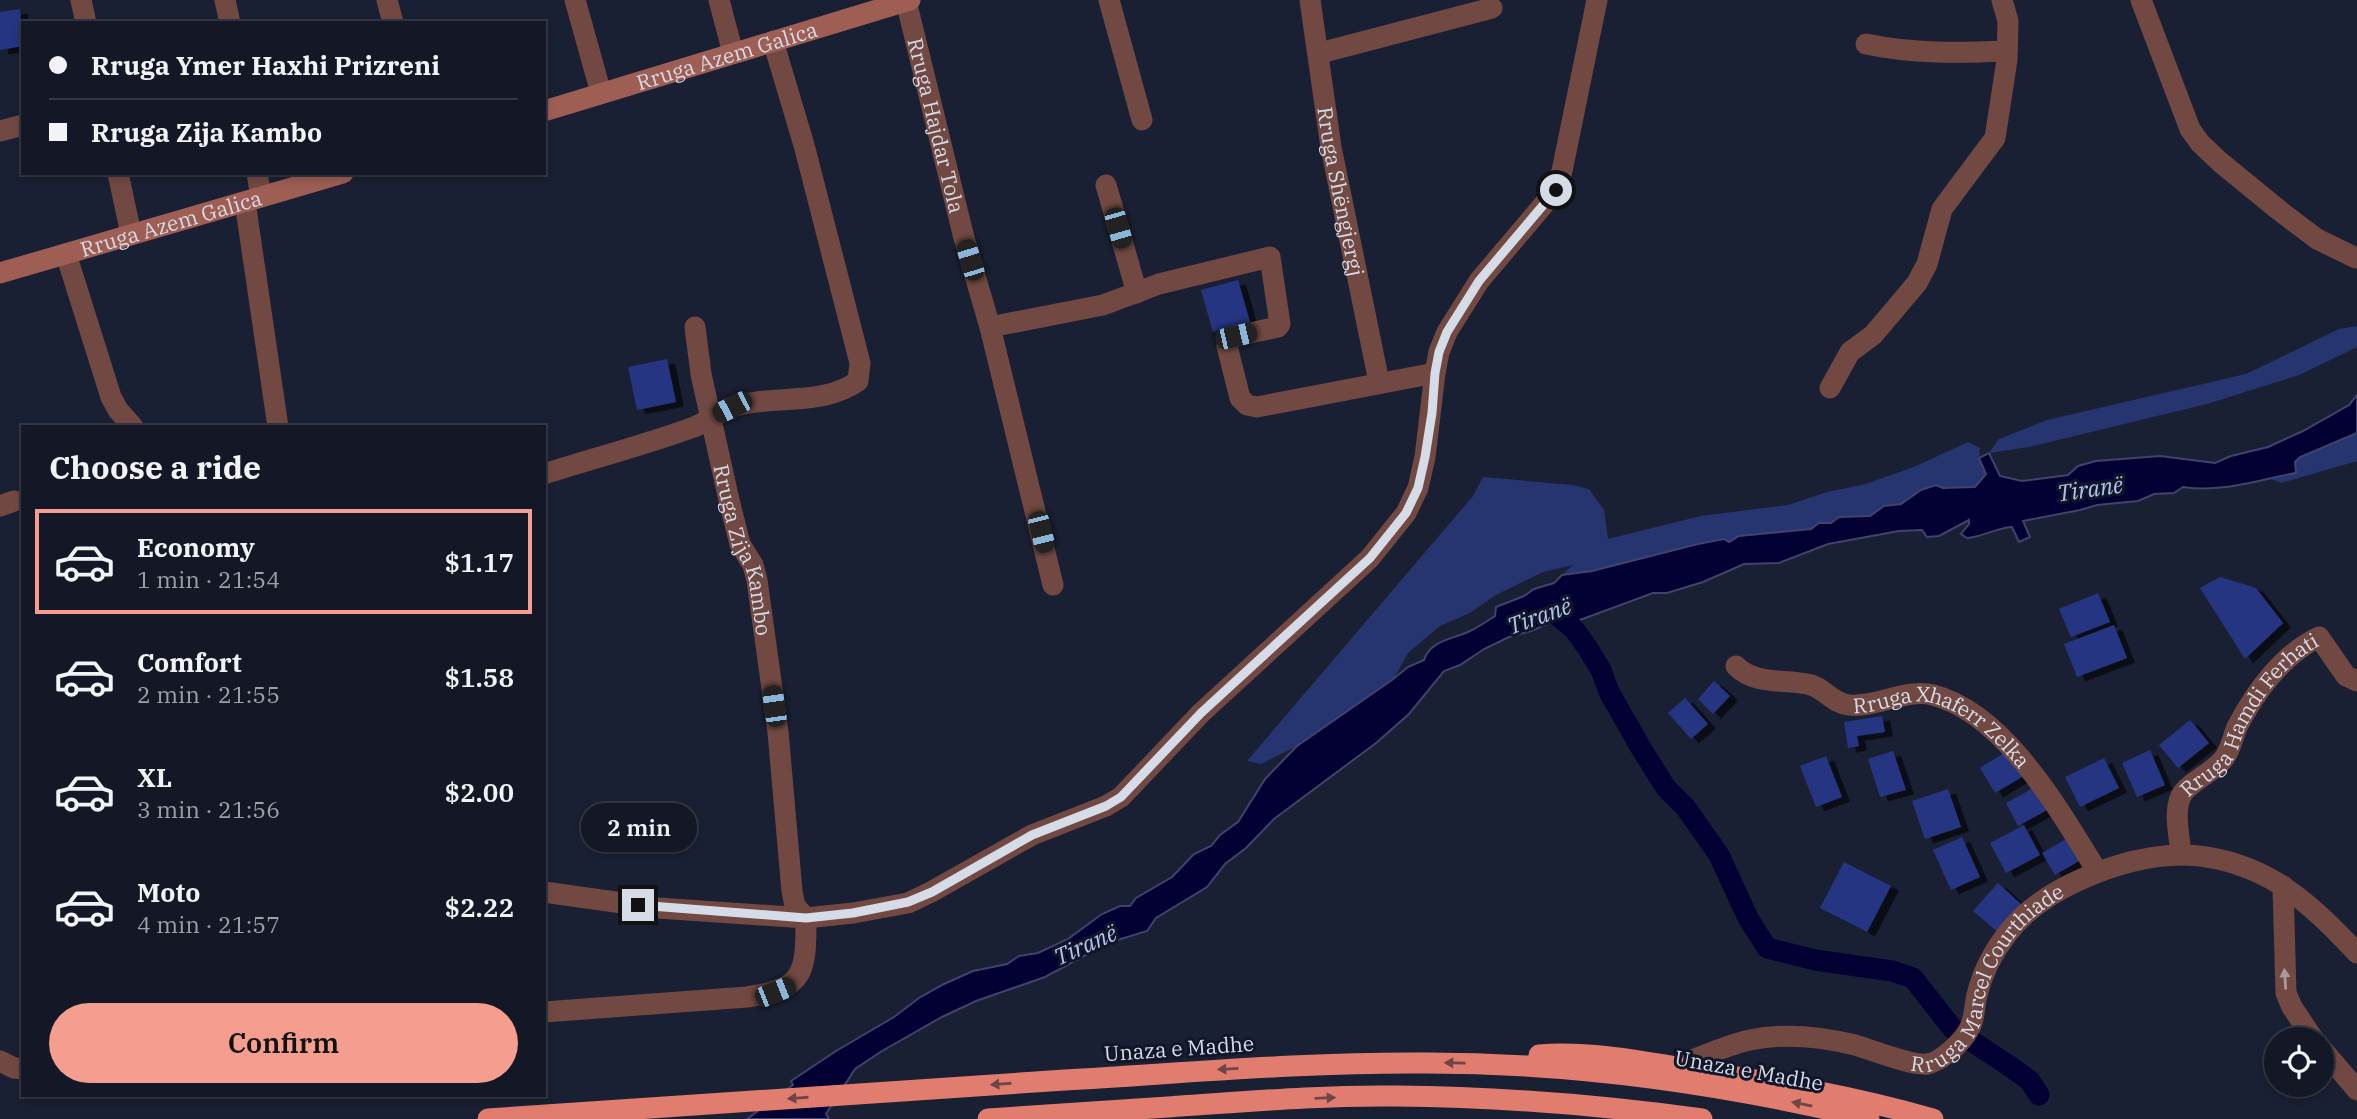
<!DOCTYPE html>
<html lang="en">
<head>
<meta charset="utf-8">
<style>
	body { margin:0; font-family:"IBM Plex Serif",serif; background:#212532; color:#f1f3f6; height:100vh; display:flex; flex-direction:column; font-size:26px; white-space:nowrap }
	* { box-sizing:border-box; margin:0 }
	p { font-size:23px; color:#9da0a7 }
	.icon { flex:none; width:38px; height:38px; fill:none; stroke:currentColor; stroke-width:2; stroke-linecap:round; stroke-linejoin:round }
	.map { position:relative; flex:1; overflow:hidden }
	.side { position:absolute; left:21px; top:425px; width:525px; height:672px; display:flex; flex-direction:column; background:#141826; border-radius:0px; box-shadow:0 4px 10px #0003,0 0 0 2px #333743 }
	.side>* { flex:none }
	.hud { position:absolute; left:21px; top:21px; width:525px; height:154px; border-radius:0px; box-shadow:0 4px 10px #0003,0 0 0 2px #333743; display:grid; align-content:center; height:154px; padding:0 28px; background:#141826 }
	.tools { position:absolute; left:2264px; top:1027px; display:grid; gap:14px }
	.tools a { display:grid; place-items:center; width:70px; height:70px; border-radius:50%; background:#141826; box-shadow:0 4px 10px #0003,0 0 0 2px #333743; font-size:35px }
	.end { position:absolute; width:32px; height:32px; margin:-16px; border:9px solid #d6dbe8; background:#111; box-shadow:0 0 0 4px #111 }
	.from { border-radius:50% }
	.bubble { position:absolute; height:49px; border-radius:24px; background:#141826; box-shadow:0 4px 10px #0003,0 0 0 2px #333743; font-size:23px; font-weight:600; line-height:49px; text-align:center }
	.car { position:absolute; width:21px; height:42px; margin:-21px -10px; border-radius:9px; box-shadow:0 0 5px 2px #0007; background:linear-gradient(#222 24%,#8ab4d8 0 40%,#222 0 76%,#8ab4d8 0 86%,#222 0) }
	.hud b { display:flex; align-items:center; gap:24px; height:66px; font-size:26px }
	.hud b+b { border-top:2px solid #333743 }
	.hud i { width:18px; height:18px; background:#f1f3f6 }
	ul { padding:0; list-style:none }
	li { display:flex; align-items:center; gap:21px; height:105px; margin:0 14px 10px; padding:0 14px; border:4px solid transparent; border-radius:0px }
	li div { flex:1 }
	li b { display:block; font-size:26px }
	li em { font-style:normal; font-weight:600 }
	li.current { border-color:#f59d8f }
	li>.icon { width:63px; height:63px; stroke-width:1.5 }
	h2 { padding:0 28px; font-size:32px; line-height:84px }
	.cta { display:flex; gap:14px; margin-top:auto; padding:14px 28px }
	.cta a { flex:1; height:80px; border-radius:42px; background:#f59d8f; color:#111; font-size:28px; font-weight:600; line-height:80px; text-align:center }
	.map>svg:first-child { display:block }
	.green { fill:#263570 }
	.water { fill:#030034; stroke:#42426a; stroke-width:2 }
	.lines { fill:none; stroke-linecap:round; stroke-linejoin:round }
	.canal { stroke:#030034; stroke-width:21 }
	.building { fill:#253681; filter:url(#shadow) }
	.street { stroke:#724942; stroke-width:21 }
	.secondary { stroke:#9f5e54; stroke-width:21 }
	.highway { stroke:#e17d6e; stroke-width:21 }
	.oneway { fill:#a9999d }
	.oneway2 { fill:#6f4548 }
	.route { stroke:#d6dbe8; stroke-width:9 }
	.labels { text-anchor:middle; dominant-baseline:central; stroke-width:6; stroke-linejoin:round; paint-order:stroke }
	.street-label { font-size:21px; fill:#d6dbe8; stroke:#111729 }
	.water-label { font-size:23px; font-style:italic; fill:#b4c3ee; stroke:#111729 }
</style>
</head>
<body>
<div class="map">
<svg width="2357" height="1119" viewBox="0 0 2357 1119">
	<defs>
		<filter id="shadow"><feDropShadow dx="8" dy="4.5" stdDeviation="0" flood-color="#0009"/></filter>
	</defs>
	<rect width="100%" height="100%" fill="#1a2033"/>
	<path class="green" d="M2357 326V347L2299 375 2207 404 2029 447 1989 453 1999 439 2047 420 2246 374 2339 329Z
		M2357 433V461L2281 483 2269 478 2296 473 2295 462 2300 457Z
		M1968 442 1980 448 1979 458 1987 474 1976 487 1909 498 1901 504 1884 506 1870 516 1839 517 1831 523H1819L1811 529 1739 536 1728 542 1724 539C1669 549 1617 568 1562 575L1573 565 1543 572 1494 596 1470 613 1440 626 1408 653 1393 680 1297 746 1261 764 1247 761 1473 496 1483 477 1572 485 1589 489 1604 510 1608 539 1701 516 1788 505 1827 492 1866 484 1916 466Z"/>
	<path class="water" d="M2357 395V433L2300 457 2295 462 2296 473C2257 480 2222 493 2183 487L2174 493 2154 494 2138 501 2097 505 2080 510 2023 521 2030 537 2019 542 2012 527C1995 528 1983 537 1967 538L1961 534 1969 524V520L1939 536 1927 537 1922 530 1899 531 1828 544 1779 563 1744 564 1703 582 1667 593H1653L1580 620 1559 619 1531 631 1509 637 1484 649 1460 665 1444 671 1409 714 1376 743 1274 819 1246 848 1225 864 1207 887 1156 918 1147 931 1108 943 1045 977 976 1001 942 1017 882 1051 855 1069 826 1114 829 1119H747L793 1085 791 1081 836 1051 894 1017 919 998 944 984 973 971 1007 964 1019 956 1038 953 1068 939 1102 914 1120 906H1130L1136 898 1172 877 1194 854 1211 846 1220 835 1238 822 1265 779 1297 746 1392 680 1408 667 1424 660C1430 640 1454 639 1470 631 1479 627 1487 621 1495 616L1496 607 1524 596 1534 589 1554 583 1562 575 1592 571 1698 544 1724 539 1729 542 1739 536 1811 529 1819 523H1831L1839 517 1870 516 1884 506 1901 504 1921 490 1936 485 1943 488 1975 487 1986 474 1979 458 1989 453 2000 476 2022 481 2068 475 2078 466 2096 461 2160 456 2215 463 2231 456 2268 447 2303 431 2349 405Z"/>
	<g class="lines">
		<path class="canal" d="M1552 611 1574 629 1587 647 1601 670 1609 692 1641 748 1666 788 1686 808 1719 855 1748 918 1767 948 1815 960 1892 971 1913 978 1952 1028 2014 1069 2030 1081 2039 1095"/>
	</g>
	<path class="building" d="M20 9 23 46 0 50V12Z
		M1238 280 1250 322 1213 332 1201 290Z
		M667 359 676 402 637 410 628 367Z
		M2220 577 2256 588 2283 623 2245 659 2200 588Z
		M2098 593 2110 622 2071 637 2059 609Z
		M2114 625 2127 658 2077 677 2064 644Z
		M1714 681 1730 696 1713 714 1698 699Z
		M1685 698 1708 724 1691 739 1668 713Z
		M1882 716 1885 732 1857 736 1859 746 1848 748 1844 722Z
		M2190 720 2209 743 2178 768 2159 745Z
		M2150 750 2165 785 2137 797 2122 763Z
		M1893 751 1906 790 1880 797 1868 759Z
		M2007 751 2022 777 1995 793 1980 768Z
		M1826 756 1842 797 1816 807 1800 766Z
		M2104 758 2119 788 2080 807 2065 777Z
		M2035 787 2047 810 2018 826 2006 803Z
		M1948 789 1961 827 1925 839 1912 801Z
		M2024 825 2040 855 2006 873 1990 843Z
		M1962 837 1980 877 1951 890 1933 850Z
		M2066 839 2079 861 2055 875 2042 853Z
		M1844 862 1891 886 1867 932 1820 908Z
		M1998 883 2023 906 1999 933 1973 911Z"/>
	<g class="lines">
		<g class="street">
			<path d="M81 0 86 23"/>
			<path d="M225 0 230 23"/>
			<path d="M387 0 393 23"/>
			<path d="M575 0 601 93"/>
			<path d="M719 0 733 53"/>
			<path d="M1109 0 1142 120"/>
			<path id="s1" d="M1310 0 1331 147 1379 382"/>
			<path d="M2141 0 2190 129 2200 143 2220 162 2280 211 2317 239 2356 258"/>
			<path id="s2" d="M906 1 964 238 990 327 1053 585"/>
			<path d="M1866 44C1913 54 1959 53 2007 51"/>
			<path d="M1320 53 1492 8"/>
			<path d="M0 131 23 125"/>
			<path d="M118 173 131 234"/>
			<path d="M257 173 261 197"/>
			<path d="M1106 185 1137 293"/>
			<path d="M245 202 278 427"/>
			<path d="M66 254 111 397 118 410 133 427"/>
			<path id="s3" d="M695 327 701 374 729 500 740 544 753 565 757 580 778 732 792 891 795 906 806 918"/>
			<path d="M990 327 1103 305 1159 284 1270 257 1280 324 1278 327 1236 336 1232 338 1227 346 1240 398 1247 405 1257 407 1435 373"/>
			<path d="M1830 388 1850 352 1873 335 1917 283 1927 264 1942 209 1995 138 2007 60 2008 21 2002 0"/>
			<path d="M544 474C594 458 645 445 694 427 707 422 719 412 732 407 773 394 822 407 858 381L860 363 804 145 773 41"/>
			<path d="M0 506 14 501"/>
			<path id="s4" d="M1736 666C1755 685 1782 679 1807 684 1823 686 1831 703 1849 705 1876 708 1906 688 1933 695 2005 713 2061 813 2097 871"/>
			<path id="s5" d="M2181 855C2180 838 2173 812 2181 796 2189 781 2214 773 2225 757 2231 748 2233 737 2237 727 2255 692 2283 654 2319 637L2346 676 2357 681"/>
			<path d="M2283 886 2286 993 2292 1007 2314 1040"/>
			<path d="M544 892 658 908 806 918 853 913 908 903 931 892 1032 835 1106 806 1121 797 1201 713 1370 558 1406 513 1418 488 1425 457 1435 373 1439 352 1447 332 1479 281 1556 190 1562 171 1597 0"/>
			<path d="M544 1012 747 997C805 988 806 974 806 918"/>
			<path d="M2322 1049 2357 1090"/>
			<path d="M0 1061 14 1068 23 1069"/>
			<path id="s6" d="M1685 1063C1706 1055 1727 1045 1750 1040 1783 1033 1822 1037 1855 1045 1872 1050 1912 1066 1927 1064 1941 1062 1962 1042 1968 1031 1975 1021 1974 1007 1977 995 1982 974 1993 952 2007 934 2042 887 2124 856 2181 855 2207 855 2235 862 2259 873 2296 890 2329 923 2357 953"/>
		</g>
		<g class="secondary">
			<path id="s7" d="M544 111 910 0"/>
			<path id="s8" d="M0 273 343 173"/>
		</g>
		<path class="highway" d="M1539 1055C1588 1051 1640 1061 1688 1069 1771 1082 1853 1096 1933 1119
			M488 1119C681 1107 873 1092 1065 1080 1186 1073 1306 1062 1427 1063 1576 1063 1725 1084 1869 1119
			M988 1119C1048 1115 1108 1111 1168 1107 1244 1102 1320 1095 1396 1096 1499 1097 1601 1105 1702 1119"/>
	</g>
	<defs><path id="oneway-solid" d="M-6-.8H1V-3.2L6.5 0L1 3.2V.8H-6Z" transform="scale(1.75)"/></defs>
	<use class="oneway" href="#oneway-solid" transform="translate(2285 979) rotate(-94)"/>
	<g class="oneway2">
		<use href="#oneway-solid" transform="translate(1455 1063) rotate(-179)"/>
		<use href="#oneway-solid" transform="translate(1228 1069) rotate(177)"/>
		<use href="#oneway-solid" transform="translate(1001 1084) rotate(176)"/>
		<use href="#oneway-solid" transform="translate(798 1098) rotate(176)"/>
		<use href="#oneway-solid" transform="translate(1325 1098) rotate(-2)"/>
		<use href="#oneway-solid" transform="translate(1802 1104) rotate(-169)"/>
	</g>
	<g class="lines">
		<path class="route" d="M638 905 806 918 853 913 908 902 932 892 1032 835 1106 806 1121 797 1201 713 1370 558 1406 513 1418 488 1425 457 1432 413 1435 373 1439 352 1447 332 1479 281 1556 190"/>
	</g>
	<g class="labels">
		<g class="street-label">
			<text stroke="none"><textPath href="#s7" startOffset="191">Rruga Azem Galica</textPath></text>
			<text stroke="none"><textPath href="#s2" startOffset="128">Rruga Hajdar Tola</textPath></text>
			<text stroke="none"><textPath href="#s1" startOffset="194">Rruga Shëngjergj</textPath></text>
			<text stroke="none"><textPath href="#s8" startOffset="178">Rruga Azem Galica</textPath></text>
			<text stroke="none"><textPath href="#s3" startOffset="229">Rruga Zija Kambo</textPath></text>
			<text stroke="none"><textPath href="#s5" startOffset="168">Rruga Hamdi Ferhati</textPath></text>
			<text stroke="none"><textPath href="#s4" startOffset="226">Rruga Xhaferr Zelka</textPath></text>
			<text stroke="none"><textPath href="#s6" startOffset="357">Rruga Marcel Courthiade</textPath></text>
			<text transform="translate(1179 1048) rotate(-4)">Unaza e Madhe</text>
			<text transform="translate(1749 1070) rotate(10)">Unaza e Madhe</text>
		</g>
		<g class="water-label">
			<text transform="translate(2090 488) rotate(-8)">Tiranë</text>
			<text transform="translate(1539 615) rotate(-20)">Tiranë</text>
			<text transform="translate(1085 944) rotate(-24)">Tiranë</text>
		</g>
	</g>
</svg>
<div class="tools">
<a><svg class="icon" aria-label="locate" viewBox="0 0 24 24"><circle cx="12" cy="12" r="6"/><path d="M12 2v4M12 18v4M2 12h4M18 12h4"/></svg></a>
</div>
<i class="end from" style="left:1556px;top:190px"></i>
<i class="end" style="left:638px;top:905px"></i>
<div class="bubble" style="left:581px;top:803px;width:116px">2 min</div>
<i class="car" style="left:1118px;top:228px;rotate:164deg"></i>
<i class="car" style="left:970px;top:260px;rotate:343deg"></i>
<i class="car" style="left:1236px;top:336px;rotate:77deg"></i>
<i class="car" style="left:732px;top:407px;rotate:243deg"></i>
<i class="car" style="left:1041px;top:532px;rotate:166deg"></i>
<i class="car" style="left:774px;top:706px;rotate:352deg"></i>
<i class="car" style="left:775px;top:992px;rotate:68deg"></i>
<div class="hud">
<b><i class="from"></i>Rruga Ymer Haxhi Prizreni</b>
<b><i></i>Rruga Zija Kambo</b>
</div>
<section class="side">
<h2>Choose a ride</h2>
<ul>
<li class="current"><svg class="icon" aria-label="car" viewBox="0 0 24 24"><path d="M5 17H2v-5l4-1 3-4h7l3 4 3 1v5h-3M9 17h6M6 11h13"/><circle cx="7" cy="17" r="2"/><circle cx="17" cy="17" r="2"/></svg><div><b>Economy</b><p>1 min · 21:54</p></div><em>$1.17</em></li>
<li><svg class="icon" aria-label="car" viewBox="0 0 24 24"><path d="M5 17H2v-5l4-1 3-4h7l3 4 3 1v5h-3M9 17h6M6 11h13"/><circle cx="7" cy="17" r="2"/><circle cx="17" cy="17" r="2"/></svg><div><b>Comfort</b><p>2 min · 21:55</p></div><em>$1.58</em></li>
<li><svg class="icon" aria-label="car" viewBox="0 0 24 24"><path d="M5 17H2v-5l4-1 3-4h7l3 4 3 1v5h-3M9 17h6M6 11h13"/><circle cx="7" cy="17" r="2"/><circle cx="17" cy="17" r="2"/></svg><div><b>XL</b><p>3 min · 21:56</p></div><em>$2.00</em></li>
<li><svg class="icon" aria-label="car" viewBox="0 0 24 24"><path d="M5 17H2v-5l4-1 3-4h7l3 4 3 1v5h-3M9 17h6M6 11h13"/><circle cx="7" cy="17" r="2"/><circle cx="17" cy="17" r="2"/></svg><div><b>Moto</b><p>4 min · 21:57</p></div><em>$2.22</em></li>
</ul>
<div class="cta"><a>Confirm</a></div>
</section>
</div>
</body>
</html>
